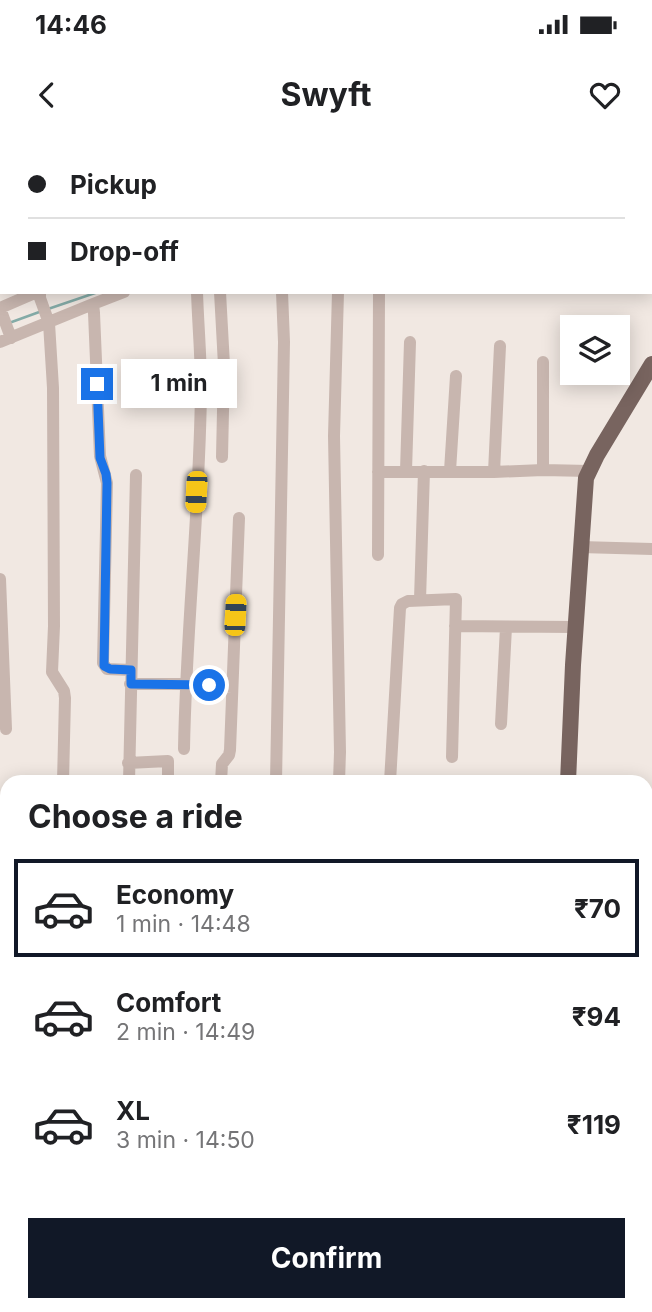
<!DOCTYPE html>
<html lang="en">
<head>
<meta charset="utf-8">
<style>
	body { margin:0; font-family:Inter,sans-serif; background:#f6f6f6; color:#202124; height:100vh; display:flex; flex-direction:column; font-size:26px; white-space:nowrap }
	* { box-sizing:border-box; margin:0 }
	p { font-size:23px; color:#757577 }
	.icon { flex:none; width:38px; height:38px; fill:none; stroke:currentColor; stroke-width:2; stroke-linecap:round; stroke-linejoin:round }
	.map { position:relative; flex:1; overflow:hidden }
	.side { position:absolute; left:0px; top:635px; width:653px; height:537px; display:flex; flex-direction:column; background:#fff; border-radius:21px 21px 0 0; box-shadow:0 4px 18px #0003 }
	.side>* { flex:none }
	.hud { position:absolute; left:0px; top:0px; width:653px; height:154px; box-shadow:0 4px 18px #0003; display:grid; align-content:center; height:154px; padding:0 28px; background:#fff }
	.controls { position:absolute; left:560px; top:175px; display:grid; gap:14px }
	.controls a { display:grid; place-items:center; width:70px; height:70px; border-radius:0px; background:#fff; box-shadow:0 4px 18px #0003; font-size:35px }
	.end { position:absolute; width:32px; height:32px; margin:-16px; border:9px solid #1a73e8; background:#fff; box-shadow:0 0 0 4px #fff }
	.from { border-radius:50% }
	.bubble { position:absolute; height:49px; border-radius:0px; background:#fff; box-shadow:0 4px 18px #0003; font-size:23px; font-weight:700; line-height:49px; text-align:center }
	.car { position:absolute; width:21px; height:42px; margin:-21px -10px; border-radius:9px; box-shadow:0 0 5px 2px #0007; background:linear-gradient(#f5c518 24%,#345 0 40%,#f5c518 0 76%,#345 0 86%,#f5c518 0) }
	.hud b { display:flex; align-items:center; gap:24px; height:66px; font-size:26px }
	.hud b+b { border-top:2px solid #e0e0e0 }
	.hud i { width:18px; height:18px; background:#202124 }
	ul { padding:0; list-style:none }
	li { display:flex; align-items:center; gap:21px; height:98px; margin:0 14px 10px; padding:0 14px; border:4px solid transparent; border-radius:0px }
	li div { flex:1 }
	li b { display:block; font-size:26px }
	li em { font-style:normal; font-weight:700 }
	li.selected { border-color:#111827 }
	li>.icon { width:63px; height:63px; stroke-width:1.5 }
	h2 { padding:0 28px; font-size:32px; line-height:84px }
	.cta { display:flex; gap:14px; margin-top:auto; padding:14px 28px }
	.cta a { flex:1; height:80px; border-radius:0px; background:#111827; color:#fff; font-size:28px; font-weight:700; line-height:80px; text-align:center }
	.status { display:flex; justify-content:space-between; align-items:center; height:49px; padding:0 35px; background:#fff; direction:ltr }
	.status svg { height:19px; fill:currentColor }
	header { display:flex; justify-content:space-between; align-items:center; height:91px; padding:0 28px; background:#fff; font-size:32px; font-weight:700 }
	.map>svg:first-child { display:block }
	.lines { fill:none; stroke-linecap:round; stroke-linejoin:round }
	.stream { stroke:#84aba7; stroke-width:2.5 }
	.minor { stroke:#c8b6af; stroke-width:12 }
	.major { stroke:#78645f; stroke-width:16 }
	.route { stroke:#1a73e8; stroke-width:9 }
</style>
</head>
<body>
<div class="status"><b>14:46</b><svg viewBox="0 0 49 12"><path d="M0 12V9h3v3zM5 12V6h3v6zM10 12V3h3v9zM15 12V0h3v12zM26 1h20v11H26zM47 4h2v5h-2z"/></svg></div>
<header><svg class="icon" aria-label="back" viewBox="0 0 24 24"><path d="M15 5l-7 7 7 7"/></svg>Swyft<svg class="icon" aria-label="heart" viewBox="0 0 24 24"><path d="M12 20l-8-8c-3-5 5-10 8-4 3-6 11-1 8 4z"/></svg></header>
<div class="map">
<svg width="652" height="1172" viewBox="0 0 652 1172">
	<rect width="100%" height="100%" fill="#f1e8e2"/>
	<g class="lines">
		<path class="stream" d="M651 103H652
			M48 169 98 152
			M9 183 42 171"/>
		<path class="minor" d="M354 0V2
			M421 0 422 2
			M488 0V2
			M561 0V2
			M37 2V0
			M651 93H652
			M651 118H652
			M40 152V158L49 183 53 248 54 486 52 532 64 551 65 558 63 642
			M220 152 224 225 222 317
			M338 152 334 296 340 612 339 642
			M93 164 94 173 100 316 107 343 103 523 107 529 131 530
			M11 198 0 168 37 152
			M0 202 93 164 124 152
			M543 222V330
			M406 331 410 202
			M450 331 456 236
			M378 332H494L543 330 589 331
			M494 332 500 206
			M580 407 652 409
			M378 415 379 152
			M0 439 6 589
			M420 460 424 331
			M455 486 575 487
			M130 544H185L232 547
			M501 584 506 487
			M184 609C186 488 200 368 201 248 201 216 198 184 197 152
			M128 623 168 621V642
			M129 642 136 335
			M221 642 222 624 229 615 230 610 239 378
			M276 642 284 202 282 152
			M390 642 400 468 402 464 408 461 456 459 452 617
			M646 781H652
			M0 810 7 812
			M0 989 7 990
			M646 1001H652
			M646 1110H652
			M46 1166V1171L60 1172
			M369 1166 370 1172
			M435 1166 436 1172
			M119 1172V1166
			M167 1172V1166
			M242 1172V1166
			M304 1172V1166
			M640 1172V1166"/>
		<path class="major" d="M568 642 573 525 586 338 597 315 652 224
			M574 1166 575 1172"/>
	</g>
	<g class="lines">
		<path class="route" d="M97 244 100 318 106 334 107 343 104 526 110 529 131 530V544L209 545"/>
	</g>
</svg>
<div class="controls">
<a><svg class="icon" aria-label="layers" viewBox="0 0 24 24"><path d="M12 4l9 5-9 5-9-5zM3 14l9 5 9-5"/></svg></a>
</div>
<i class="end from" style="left:209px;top:545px"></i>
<i class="end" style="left:97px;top:244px"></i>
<div class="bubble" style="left:121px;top:219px;width:116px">1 min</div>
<i class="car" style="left:196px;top:352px;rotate:183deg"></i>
<i class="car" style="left:235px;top:475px;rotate:3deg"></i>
<div class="hud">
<b><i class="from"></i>Pickup</b>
<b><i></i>Drop-off</b>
</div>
<section class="side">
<h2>Choose a ride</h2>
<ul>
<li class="selected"><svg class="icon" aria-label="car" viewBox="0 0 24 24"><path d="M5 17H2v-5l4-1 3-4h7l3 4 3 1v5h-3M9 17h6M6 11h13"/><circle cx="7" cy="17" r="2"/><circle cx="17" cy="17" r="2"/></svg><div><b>Economy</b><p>1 min · 14:48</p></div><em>₹70</em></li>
<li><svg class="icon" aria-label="car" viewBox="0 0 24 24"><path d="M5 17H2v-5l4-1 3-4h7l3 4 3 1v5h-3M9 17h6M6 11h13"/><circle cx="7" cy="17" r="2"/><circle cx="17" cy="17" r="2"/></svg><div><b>Comfort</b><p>2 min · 14:49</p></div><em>₹94</em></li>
<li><svg class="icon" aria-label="car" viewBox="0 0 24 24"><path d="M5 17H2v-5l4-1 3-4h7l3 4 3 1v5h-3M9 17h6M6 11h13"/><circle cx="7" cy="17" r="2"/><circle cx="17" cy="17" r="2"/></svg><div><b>XL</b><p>3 min · 14:50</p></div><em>₹119</em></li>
</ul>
<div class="cta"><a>Confirm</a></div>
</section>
</div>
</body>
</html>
